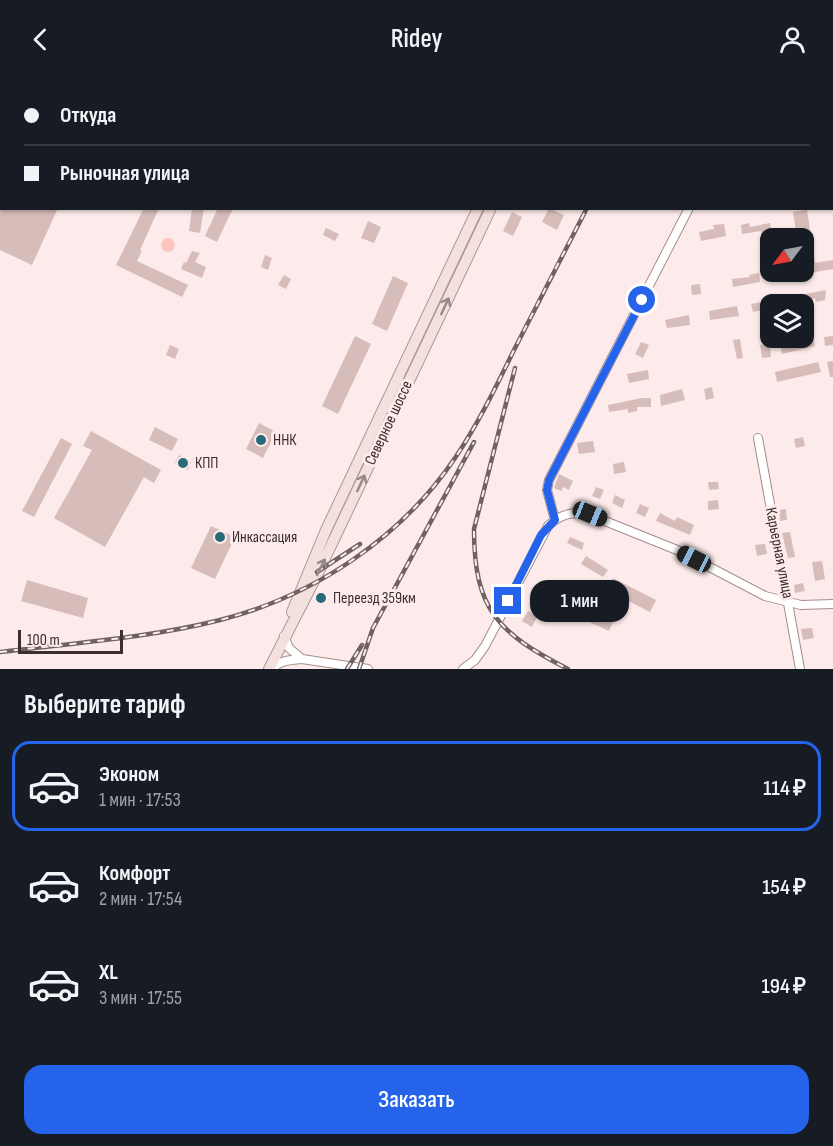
<!DOCTYPE html>
<html lang="ru">
<head>
<meta charset="utf-8">
<style>
	body { margin:0; font-family:"Sofia Sans Condensed",sans-serif; background:#20242c; color:#f1f3f6; height:100vh; display:flex; flex-direction:column; font-size:22px; white-space:nowrap }
	* { box-sizing:border-box; margin:0 }
	p { font-size:20px; color:#9ea1a6 }
	.icon { flex:none; width:33px; height:33px; fill:none; stroke:currentColor; stroke-width:2; stroke-linecap:round; stroke-linejoin:round }
	.map { position:relative; height:591px; overflow:hidden }
	.sheet { display:flex; flex-direction:column; background:#171b24; flex:1 }
	.sheet>* { flex:none }
	.banner { position:absolute; left:0px; top:0px; width:834px; height:132px; box-shadow:0 2px 4px #0004; display:grid; align-content:center; height:132px; padding:0 24px; background:#171b24 }
	.needle { width:39px; rotate:238deg }
	.controls { position:absolute; left:760px; top:150px; display:grid; gap:12px }
	.controls a { display:grid; place-items:center; width:54px; height:54px; border-radius:12px; background:#171b24; box-shadow:0 2px 4px #0004; font-size:30px }
	.scale { position:absolute; left:18px; bottom:15px; width:105px; box-sizing:border-box; padding-left:6px; border:3px solid #3a2f2e; border-top:0; font-size:16px; line-height:21px; white-space:nowrap; color:#3a2f2e; -webkit-text-stroke:4px #fcebea; paint-order:stroke }
	.end { position:absolute; width:27px; height:27px; margin:-14px; border:8px solid #2563eb; background:#fff; box-shadow:0 0 0 3px #fff }
	.from { border-radius:50% }
	.bubble { position:absolute; height:42px; border-radius:18px; background:#171b24; box-shadow:0 2px 4px #0004; font-size:20px; font-weight:600; line-height:42px; text-align:center }
	.car { position:absolute; width:18px; height:36px; margin:-18px -9px; border-radius:8px; box-shadow:0 0 4px 2px #0007; background:linear-gradient(#222 24%,#8ab4d8 0 40%,#222 0 76%,#8ab4d8 0 86%,#222 0) }
	.banner b { display:flex; align-items:center; gap:21px; height:57px; font-size:22px }
	.banner b+b { border-top:2px solid #363941 }
	.banner i { width:15px; height:15px; background:#f1f3f6 }
	ul { padding:0; list-style:none }
	li { display:flex; align-items:center; gap:18px; height:90px; margin:0 12px 9px; padding:0 12px; border:3px solid transparent; border-radius:18px }
	li div { flex:1 }
	li b { display:block; font-size:22px }
	li em { font-style:normal; font-weight:600 }
	li.selected { border-color:#2563eb }
	li>.icon { width:54px; height:54px; stroke-width:1.5 }
	h2 { padding:0 24px; font-size:27px; line-height:72px }
	.action { display:flex; gap:12px; margin-top:auto; padding:12px 24px }
	.action a { flex:1; height:69px; border-radius:18px; background:#2563eb; color:#fff; font-size:24px; font-weight:600; line-height:69px; text-align:center }
	header { display:flex; justify-content:space-between; align-items:center; height:78px; padding:0 24px; background:#171b24; font-size:27px; font-weight:600 }
	.map>svg:first-child { display:block }
	.green { fill:#fcc5c0 }
	.building { fill:#d7bdba }
	.lines { fill:none; stroke-linecap:round; stroke-linejoin:round }
	.minor-casing { stroke:#a78d8b; stroke-width:10 }
	.major-casing { stroke:#ad9593; stroke-width:12 }
	.minor { stroke:#fff; stroke-width:8 }
	.major { stroke:#f3e0df; stroke-width:10 }
	.rail-casing { stroke:#6f6362; stroke-width:4.5 }
	.rail { stroke:#fcebea; stroke-width:2; stroke-dasharray:7; stroke-linecap:butt }
	.oneway { stroke:#968886 }
	.route { stroke:#2563eb; stroke-width:8 }
	.poi-dot { fill:#276a7c; stroke:#fcebea; stroke-width:2 }
	.labels { text-anchor:middle; dominant-baseline:central; stroke-width:6; stroke-linejoin:round; paint-order:stroke }
	.street-label { font-size:16px; fill:#3a2f2e; stroke:#fcebea }
	.poi-label { font-size:16px; fill:#3a2f2e; stroke:#fcebea; text-anchor:start }
</style>
</head>
<body>
<header><svg class="icon" aria-label="back" viewBox="0 0 24 24"><path d="M15 5l-7 7 7 7"/></svg>Ridey<svg class="icon" aria-label="person" viewBox="0 0 24 24"><circle cx="12" cy="8" r="4"/><path d="M4 21q1-7 8-7t8 7"/></svg></header>
<div class="map">
<svg width="833" height="591" viewBox="0 0 833 591">
	<rect width="100%" height="100%" fill="#fcebea"/>
	<path class="green" d="M161 167a7 7 0 1 1 14 0a7 7 0 1 1-14 0Z"/>
	<path class="building" d="M0 130H58L32 187 0 172Z
		M144 130H159L140 172 142 173 137 183 188 207 182 219 116 187Z
		M192 130H204L200 155 189 153Z
		M218 130H233L217 164 205 158Z
		M549 130 564 137 557 152 542 144Z
		M807 132 815 185 833 182V191L804 196V160H797L793 134Z
		M512 134 522 139 513 158 503 153Z
		M368 143 381 149 374 165 361 160Z
		M749 145 750 149 770 145 772 156 762 158 761 153 742 156 741 147Z
		M724 146 726 158 701 163 699 154 714 151 713 147Z
		M326 150 339 156 335 163 323 157Z
		M192 173 200 175 195 184 206 189 202 200 181 191 184 184 186 185Z
		M265 177 272 180 268 192 261 189Z
		M781 194H784L786 201 773 203 772 196Z
		M759 195 760 204 733 209 732 201 750 199 749 197Z
		M284 197 291 201 286 211 278 207Z
		M393 198 408 205 387 253 372 246Z
		M700 206 701 216 692 217 691 207Z
		M826 212 825 222 816 224 815 220 797 226 795 218Z
		M761 224 763 232 753 234 751 226Z
		M737 228 739 238 710 242 709 233Z
		M689 237 690 247 667 250 665 242Z
		M355 258 371 266 338 336 322 328Z
		M833 258V267L825 268 824 259Z
		M813 260 815 268 782 276 780 267Z
		M740 261 743 280 737 281 733 262Z
		M641 264 649 267 643 280 635 276Z
		M770 266 771 279 762 280 760 267Z
		M170 267 179 271 175 281 166 277Z
		M833 283V299H830L827 284Z
		M818 284 821 294 777 304 775 294Z
		M648 292 649 301 629 305 627 296Z
		M712 309 714 320 706 322 704 311Z
		M682 311 685 322 661 328 660 317Z
		M642 320H651V329H637V333L628 335V331L609 334 608 327Z
		M259 345 276 354 263 380 246 371Z
		M155 349 178 361 172 373 149 362Z
		M91 353 161 392 154 405 144 399 105 469 54 440 92 372 83 368Z
		M803 359 805 368 796 370 794 361Z
		M61 360 72 366 34 439 22 433Z
		M593 363 595 374 579 376 577 365Z
		M179 377 191 384 188 392 175 385Z
		M624 384 626 394 614 396 613 386Z
		M559 396 573 403 569 412 563 409 561 413 554 410Z
		M708 404H718L719 411 709 412Z
		M596 409 604 412 600 421 592 418Z
		M615 417 625 422 622 430 612 425Z
		M718 422 719 431 708 432V423Z
		M640 426 649 430 645 439 636 435Z
		M786 431 787 442 780 443 779 432Z
		M660 435 675 443 677 439 694 447 690 457 656 443Z
		M211 448 235 459 215 501 191 490Z
		M790 454 795 479 788 480 782 455Z
		M570 459 584 465 582 472 567 465Z
		M765 466 767 476 757 478 755 467Z
		M586 478 608 492 603 499 581 486Z
		M822 483 825 501 815 503 812 484Z
		M613 500 656 522 650 534 607 512Z
		M27 502 88 520 83 540 21 523Z
		M803 505 805 513 795 515 794 507Z
		M582 519 617 535 609 553 574 537Z
		M528 533 537 539 532 549 522 543Z
		M812 550 814 560 803 562 801 551Z"/>
	<g class="lines">
		<g class="minor-casing">
			<path id="minor" d="M758 360 800 591
				M555 442 547 412 549 402 689 130
				M284 558 289 570 302 581 368 591
				M272 591C280 582 291 582 302 581
				M463 591 475 582 485 568 548 448C561 436 572 433 590 437L677 472 765 518 801 527 833 526"/>
		</g>
		<g class="major-casing">
			<path id="major" d="M538 2V0
				M551 2 552 0
				M292 534 326 452 478 130
				M269 591 319 493 491 130"/>
		</g>
		<use href="#minor" class="minor"/>
		<use href="#major" class="major"/>
		<g class="rail-casing">
			<path id="rail" d="M653 2 654 0
				M515 290 474 451C474 532 498 555 568 591
				M317 494 360 466
				M0 574C73 565 149 560 220 542 314 518 401 460 455 380 478 346 496 309 514 272 538 225 562 178 587 130
				M347 591 362 567
				M359 591 373 550 474 364"/>
		</g>
		<use href="#rail" class="rail"/>
	</g>
	<defs><path id="oneway-shaft" d="M-6 0H5M1.5-3L5.5 0L1.5 3" fill="none" stroke-width="1.6" stroke-linecap="round" stroke-linejoin="round" transform="scale(1.5)"/></defs>
	<g class="oneway">
		<use href="#oneway-shaft" transform="translate(445 228) rotate(-65)"/>
		<use href="#oneway-shaft" transform="translate(361 405) rotate(-65)"/>
		<use href="#oneway-shaft" transform="translate(321 489) rotate(-64)"/>
	</g>
	<g class="lines">
		<path class="route" d="M508 523 541 457 555 442 547 412 549 402 642 222"/>
	</g>
	<g class="poi-dot">
		<circle cx="261" cy="362" r="6"/>
		<circle cx="183" cy="385" r="6"/>
		<circle cx="220" cy="459" r="6"/>
		<circle cx="321" cy="520" r="6"/>
	</g>
	<g class="labels">
		<g class="street-label">
			<text transform="translate(389 345) rotate(-65)">Северное шоссе</text>
			<text transform="translate(779 475) rotate(79)">Карьерная улица</text>
		</g>
		<g class="poi-label">
			<text x="273" y="362">ННК</text>
			<text x="195" y="385">КПП</text>
			<text x="232" y="459">Инкассация</text>
			<text x="333" y="520">Переезд 359км</text>
		</g>
	</g>
</svg>
<div class="controls">
<a><svg class="needle" viewBox="-14 -14 28 28"><path d="M0-13l5 13h-10z" fill="#e53935"/><path d="M0 13l5-13h-10z" fill="#9ea1a6"/></svg></a>
<a><svg class="icon" aria-label="layers" viewBox="0 0 24 24"><path d="M12 4l9 5-9 5-9-5zM3 14l9 5 9-5"/></svg></a>
</div>
<div class="scale">100 m</div>
<i class="end from" style="left:642px;top:222px"></i>
<i class="end" style="left:508px;top:523px"></i>
<div class="bubble" style="left:530px;top:502px;width:99px">1 мин</div>
<i class="car" style="left:590px;top:436px;rotate:112deg"></i>
<i class="car" style="left:694px;top:481px;rotate:297deg"></i>
<div class="banner">
<b><i class="from"></i>Откуда</b>
<b><i></i>Рыночная улица</b>
</div>
</div>
<section class="sheet">
<h2>Выберите тариф</h2>
<ul>
<li class="selected"><svg class="icon" aria-label="car" viewBox="0 0 24 24"><path d="M5 17H2v-5l4-1 3-4h7l3 4 3 1v5h-3M9 17h6M6 11h13"/><circle cx="7" cy="17" r="2"/><circle cx="17" cy="17" r="2"/></svg><div><b>Эконом</b><p>1 мин · 17:53</p></div><em>114 ₽</em></li>
<li><svg class="icon" aria-label="car" viewBox="0 0 24 24"><path d="M5 17H2v-5l4-1 3-4h7l3 4 3 1v5h-3M9 17h6M6 11h13"/><circle cx="7" cy="17" r="2"/><circle cx="17" cy="17" r="2"/></svg><div><b>Комфорт</b><p>2 мин · 17:54</p></div><em>154 ₽</em></li>
<li><svg class="icon" aria-label="car" viewBox="0 0 24 24"><path d="M5 17H2v-5l4-1 3-4h7l3 4 3 1v5h-3M9 17h6M6 11h13"/><circle cx="7" cy="17" r="2"/><circle cx="17" cy="17" r="2"/></svg><div><b>XL</b><p>3 мин · 17:55</p></div><em>194 ₽</em></li>
</ul>
<div class="action"><a>Заказать</a></div>
</section>
</body>
</html>
